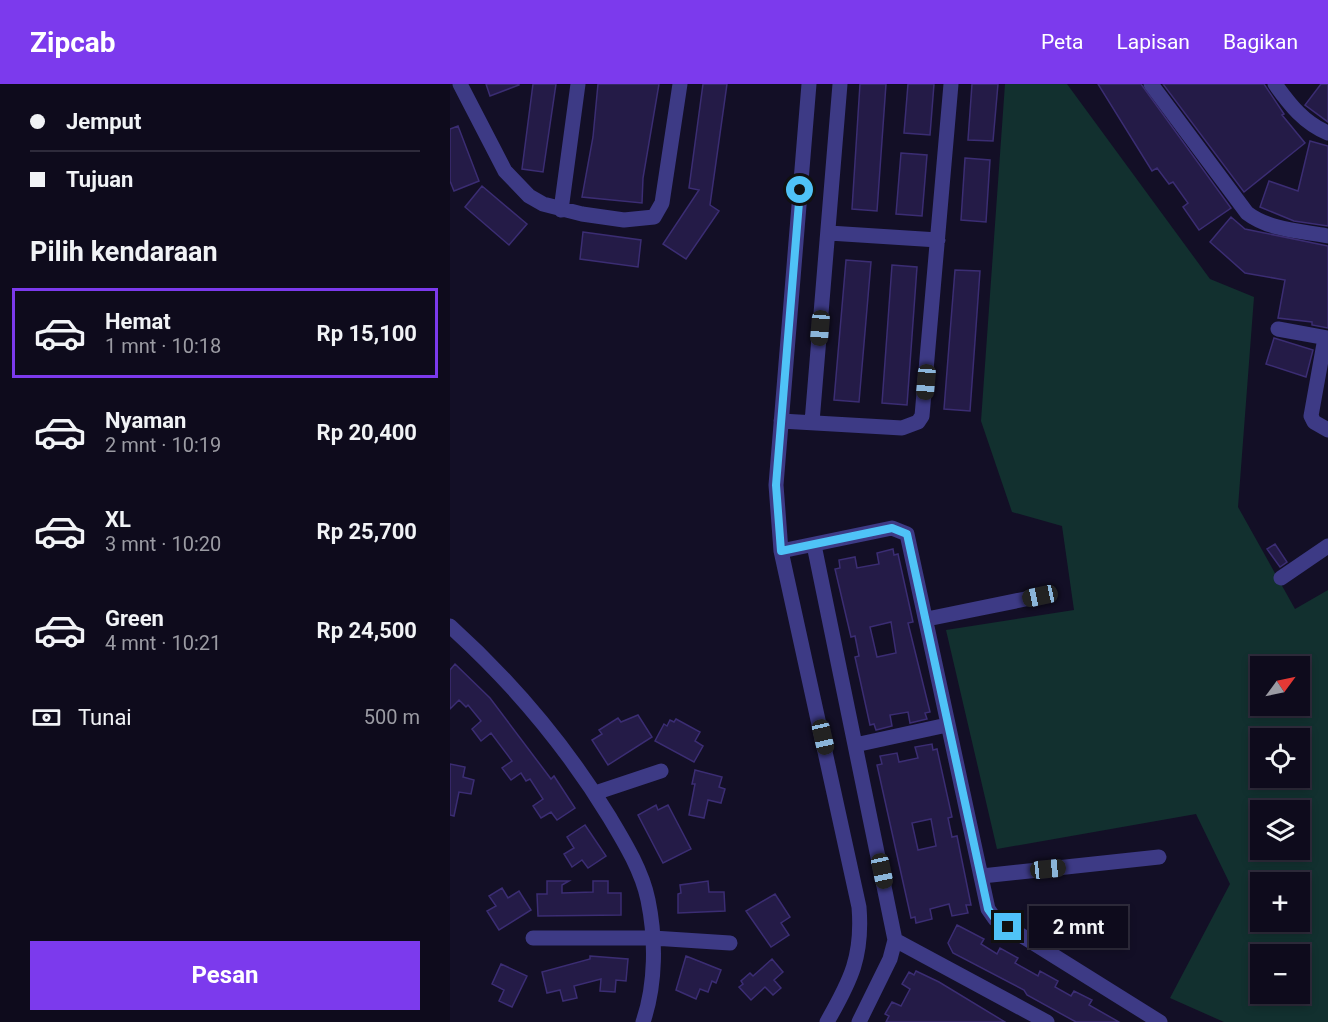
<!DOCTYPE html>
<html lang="id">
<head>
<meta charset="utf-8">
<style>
	body { margin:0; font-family:Roboto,sans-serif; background:#171425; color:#f1f3f6; height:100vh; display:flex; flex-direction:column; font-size:22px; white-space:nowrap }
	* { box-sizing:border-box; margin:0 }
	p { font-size:20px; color:#9b9ba3 }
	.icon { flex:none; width:33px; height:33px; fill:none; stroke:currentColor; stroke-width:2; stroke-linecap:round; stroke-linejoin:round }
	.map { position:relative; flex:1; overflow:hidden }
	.panel { display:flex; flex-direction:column; background:#0e0b1c; width:450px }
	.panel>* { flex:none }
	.guide { display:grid; align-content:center; height:132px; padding:0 30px; background:#0e0b1c }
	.needle { width:39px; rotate:57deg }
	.fabs { position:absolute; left:800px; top:572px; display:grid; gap:12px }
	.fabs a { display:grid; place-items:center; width:60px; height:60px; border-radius:0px; background:#0e0b1c; box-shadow:0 3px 9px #0003,0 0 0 2px #2e2b3b; font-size:30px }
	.end { position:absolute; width:27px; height:27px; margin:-14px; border:8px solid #4fc3f7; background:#111; box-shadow:0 0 0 3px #111 }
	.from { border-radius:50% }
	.bubble { position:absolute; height:42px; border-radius:0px; background:#0e0b1c; box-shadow:0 3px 9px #0003,0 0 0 2px #2e2b3b; font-size:20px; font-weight:700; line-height:42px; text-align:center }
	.car { position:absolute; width:18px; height:36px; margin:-18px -9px; border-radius:8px; box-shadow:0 0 4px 2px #0007; background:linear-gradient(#222 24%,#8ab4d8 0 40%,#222 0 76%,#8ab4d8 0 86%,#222 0) }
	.guide b { display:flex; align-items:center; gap:21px; height:57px; font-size:22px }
	.guide b+b { border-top:2px solid #2e2b3b }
	.guide i { width:15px; height:15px; background:#f1f3f6 }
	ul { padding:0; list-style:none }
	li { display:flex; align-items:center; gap:18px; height:90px; margin:0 12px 9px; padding:0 18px; border:3px solid transparent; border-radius:0px }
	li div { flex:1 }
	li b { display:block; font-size:22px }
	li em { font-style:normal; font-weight:700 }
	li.selected { border-color:#7c3aed }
	li>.icon { width:54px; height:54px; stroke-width:1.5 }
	h2 { padding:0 30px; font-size:27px; line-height:72px }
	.pay { display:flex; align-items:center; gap:15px; height:66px; padding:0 30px; font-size:22px }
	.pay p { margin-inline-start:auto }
	.cta { display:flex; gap:12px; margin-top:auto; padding:12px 30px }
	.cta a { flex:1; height:69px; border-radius:0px; background:#7c3aed; color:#fff; font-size:24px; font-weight:700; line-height:69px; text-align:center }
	header { display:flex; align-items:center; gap:36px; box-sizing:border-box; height:84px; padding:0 30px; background:#7c3aed; color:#fff }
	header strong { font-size:28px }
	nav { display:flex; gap:33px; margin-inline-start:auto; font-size:21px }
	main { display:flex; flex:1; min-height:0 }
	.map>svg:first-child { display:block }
	.green { fill:#12302f; fill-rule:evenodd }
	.building { fill:#241b47; stroke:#3b2d73; stroke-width:1.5; fill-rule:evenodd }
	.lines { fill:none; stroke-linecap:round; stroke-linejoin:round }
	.street { stroke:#3d3a85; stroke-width:15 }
	.route { stroke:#4fc3f7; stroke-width:8 }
</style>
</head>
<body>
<header>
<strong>Zipcab</strong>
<nav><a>Peta</a><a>Lapisan</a><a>Bagikan</a></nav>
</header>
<main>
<section class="panel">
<div class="guide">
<b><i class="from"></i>Jemput</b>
<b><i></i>Tujuan</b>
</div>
<h2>Pilih kendaraan</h2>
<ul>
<li class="selected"><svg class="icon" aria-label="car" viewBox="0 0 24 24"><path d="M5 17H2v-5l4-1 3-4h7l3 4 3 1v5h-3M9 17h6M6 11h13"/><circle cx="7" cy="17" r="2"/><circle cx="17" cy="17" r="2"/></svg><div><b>Hemat</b><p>1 mnt · 10:18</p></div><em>Rp 15,100</em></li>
<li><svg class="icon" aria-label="car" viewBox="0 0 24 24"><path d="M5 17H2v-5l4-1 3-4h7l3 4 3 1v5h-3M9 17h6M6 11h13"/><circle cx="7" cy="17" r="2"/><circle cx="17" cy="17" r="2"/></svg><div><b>Nyaman</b><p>2 mnt · 10:19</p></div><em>Rp 20,400</em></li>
<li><svg class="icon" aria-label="car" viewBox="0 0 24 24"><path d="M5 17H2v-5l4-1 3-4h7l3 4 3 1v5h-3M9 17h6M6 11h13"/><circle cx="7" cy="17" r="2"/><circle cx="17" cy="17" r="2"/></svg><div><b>XL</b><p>3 mnt · 10:20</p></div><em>Rp 25,700</em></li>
<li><svg class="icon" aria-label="car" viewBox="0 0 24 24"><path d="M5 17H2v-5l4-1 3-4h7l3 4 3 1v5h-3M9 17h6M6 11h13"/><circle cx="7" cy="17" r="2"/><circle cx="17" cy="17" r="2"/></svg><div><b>Green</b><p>4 mnt · 10:21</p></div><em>Rp 24,500</em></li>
</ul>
<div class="pay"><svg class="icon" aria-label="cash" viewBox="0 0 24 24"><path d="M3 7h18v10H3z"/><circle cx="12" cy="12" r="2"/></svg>Tunai<p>500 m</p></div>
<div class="cta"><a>Pesan</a></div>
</section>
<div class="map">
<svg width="878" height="938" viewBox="0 0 878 938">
	<rect width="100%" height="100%" fill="#130f26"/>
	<path class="green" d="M555 0H617L760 195 804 213 788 423 845 525 878 506V938H774L720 914 780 800 746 730 547 765 496 546 624 526 612 442 562 428 531 337ZM810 582H849V621H810ZM810 654H849V693H810ZM810 726H849V765H810ZM810 798H849V837H810ZM810 870H849V909H810Z"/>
	<path class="building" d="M36 0H69V1L40 12Z
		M83 0H106L93 88 72 85Z
		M148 0H209L193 94 192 119 132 113 143 53Z
		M253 0H277L260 121 269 127 236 175 213 160 249 106 239 104Z
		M410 0H436L427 127 402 125Z
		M458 0H484L480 51 454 49Z
		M522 0H548L543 57 518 56Z
		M648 0H691L781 124 749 146 733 123 738 119 723 98 719 100 707 84 702 87Z
		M713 0H814L834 30 832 31 855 59 794 108Z
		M871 0H878V38L855 21Z
		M8 42 29 97 4 107 0 97V45Z
		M860 57 878 62V142L844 137 810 123 819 97 848 107Z
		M451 69 477 71 472 132 446 130Z
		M515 74 540 76 536 138 511 136Z
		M32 102 77 140 59 161 15 123Z
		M781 133 795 145 878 162V244L862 241V238L828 234 835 196 795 189 760 158Z
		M133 148 191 156 188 183 130 175Z
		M396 176 421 178 409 318 384 316Z
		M442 181 467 183 457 321 432 319Z
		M505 186 530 187 520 327 494 325Z
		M824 254 863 266 856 293 816 280Z
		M825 460 837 478 830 483 817 465Z
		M443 465 444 471 448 470 463 538 458 539 480 628 475 629 477 635 460 639 458 628 440 631 442 642 426 646 424 640 420 641 405 573 409 572 405 552 401 553 385 485 390 484 389 476 405 473 407 484 429 480 427 469ZM441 538 446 569 427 573 420 543Z
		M5 580 40 614 101 695 104 692 125 724 107 736 101 728 91 734 83 722 93 715 80 695 76 697 71 689 61 696 52 684 62 677 41 649 31 657 22 645 31 637 18 621 16 623 9 616 0 625V586Z
		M188 631 202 653 158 681 142 656 152 650 149 646 168 634 171 638Z
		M226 635 250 648 245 657 253 662 244 678 205 657 214 640 217 642 220 636 224 638Z
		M482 660 483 666 487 665 502 733 498 734 502 753 507 752 521 821H516L518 829 502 832 499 820 480 825 482 835 466 839 465 833 461 834 427 681 432 680 430 672 447 669 449 678 468 674 465 663ZM481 735 486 762 468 766 462 739Z
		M0 680 15 683 13 693 24 696 21 710 9 708 4 732 0 731Z
		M245 686 272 693 269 703 275 705 271 719 258 716 254 734 239 731 245 700H242Z
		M206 721 208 726 218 721 241 765 213 779 188 731Z
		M135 741 156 772 138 784 132 776 122 783 114 770 124 764 117 753Z
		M97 797H119L112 801V809L143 808V797H158V809H171V831L88 832 87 810H97Z
		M258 797 259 808H274L275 827 228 829V810L231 809 230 801Z
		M52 804 58 814 69 807 81 826 49 846 37 827 46 822 39 812Z
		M325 810 340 833 331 839 339 851 321 863 296 827Z
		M507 841 534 855 531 860 547 870 550 864 568 874 565 879 588 892 590 887 608 897 605 903 621 912 624 907 642 916 639 921 669 938H626L577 911 574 906 503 869 498 859Z
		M140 872 178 875 176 897 166 896 165 908 150 907 151 895 124 902 127 914 113 917 110 906 97 909 92 888 140 875Z
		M236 872 271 886 266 899 262 897 258 908 250 905 246 915 226 906Z
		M322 875 333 888 324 896 331 904 323 911 315 903 301 916 289 903 293 900 291 897 300 889 303 892Z
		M51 880 77 892 62 923 49 917 54 906 42 900Z
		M466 887 489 898 555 938H436L439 932 435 930 442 918 451 922 460 905 452 900 459 888 464 891Z"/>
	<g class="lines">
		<path class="street" d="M10 0 55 87 79 112 93 120 132 130 174 136 204 133 212 119 230 0
			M359 0 326 401 331 467 409 823C413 872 401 896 377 938
			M701 0 797 129C819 146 851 147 878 152
			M825 0C840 21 854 39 878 49
			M111 126 128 0
			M379 149 488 156
			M828 245 878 254
			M875 254 861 332 864 338 878 346
			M331 337 452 344 468 338 472 332 501 0
			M362 338 390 0
			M364 461 445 856 440 875 409 938
			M331 467 442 444 457 450 538 825 545 835 710 938
			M831 494 878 462
			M477 535 590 512
			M0 542C62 598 116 662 160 734 175 759 192 787 198 816 206 855 206 900 193 938
			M405 661 497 641
			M145 709 211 687
			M532 792 709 773
			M83 854H203L280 859
			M445 856 597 938"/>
	</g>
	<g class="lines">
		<path class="route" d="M350 106 326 401 331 467 442 444 457 450 538 825 545 835 558 843"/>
	</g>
</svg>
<div class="fabs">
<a><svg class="needle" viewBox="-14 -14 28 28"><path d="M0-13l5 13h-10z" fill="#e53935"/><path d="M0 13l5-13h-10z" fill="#9b9ba3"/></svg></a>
<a><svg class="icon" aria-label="locate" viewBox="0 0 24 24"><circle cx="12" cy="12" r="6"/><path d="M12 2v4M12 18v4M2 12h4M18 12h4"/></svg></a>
<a><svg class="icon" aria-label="layers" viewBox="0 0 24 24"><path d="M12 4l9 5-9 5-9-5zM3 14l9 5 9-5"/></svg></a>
<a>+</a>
<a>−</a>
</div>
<i class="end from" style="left:350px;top:106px"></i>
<i class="end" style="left:558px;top:843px"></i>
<div class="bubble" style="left:579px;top:822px;width:99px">2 mnt</div>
<i class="car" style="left:370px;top:244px;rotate:185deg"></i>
<i class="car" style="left:476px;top:298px;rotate:185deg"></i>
<i class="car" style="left:590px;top:512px;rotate:258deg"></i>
<i class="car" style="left:373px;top:653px;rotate:167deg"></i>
<i class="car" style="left:598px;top:785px;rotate:84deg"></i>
<i class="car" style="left:432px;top:787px;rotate:168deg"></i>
</div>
</main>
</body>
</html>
